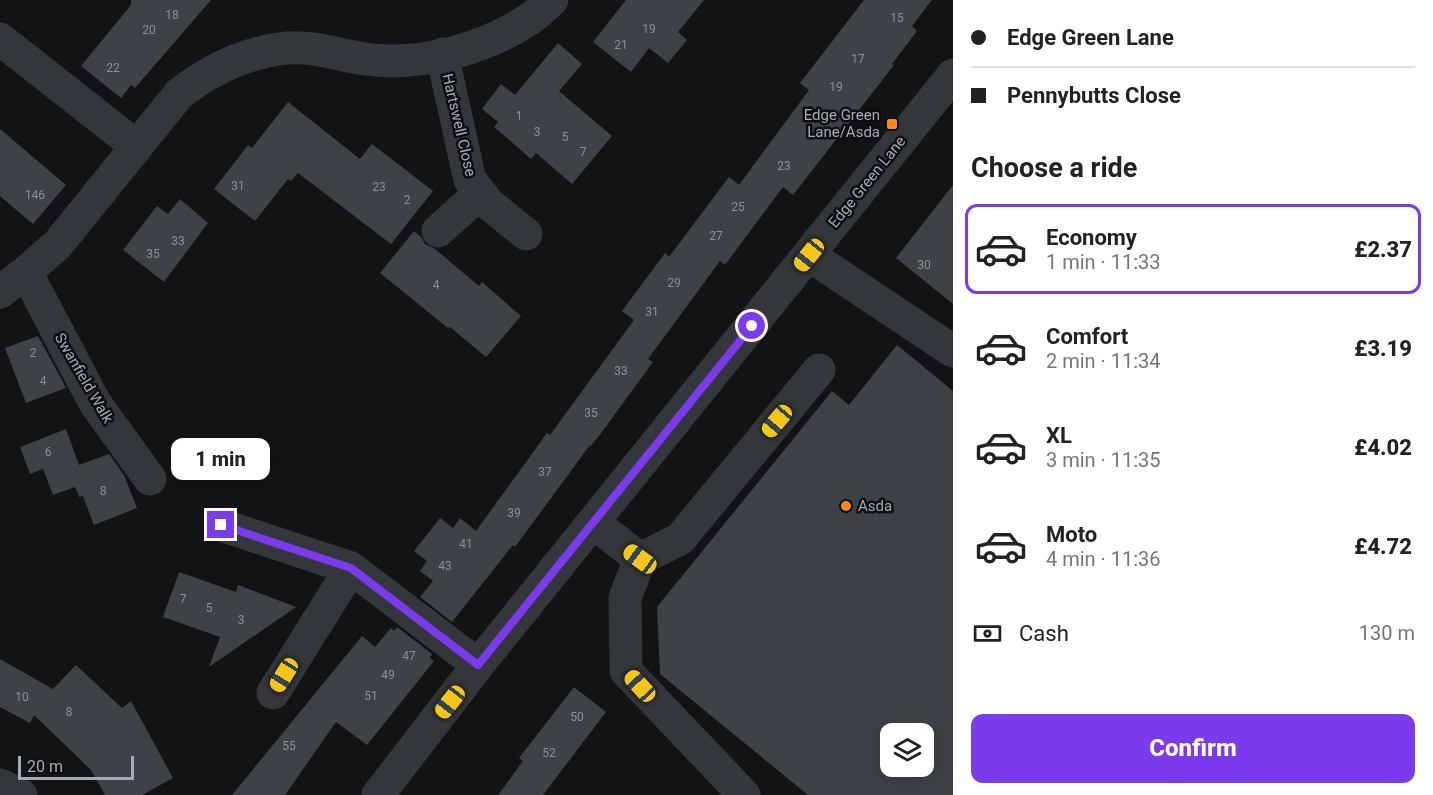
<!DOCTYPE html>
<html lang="en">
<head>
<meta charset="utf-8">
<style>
	body { margin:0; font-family:Roboto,sans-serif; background:#f6f6f6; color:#222; height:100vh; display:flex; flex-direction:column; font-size:22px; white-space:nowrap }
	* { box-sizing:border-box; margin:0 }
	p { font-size:20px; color:#767676 }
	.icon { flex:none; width:33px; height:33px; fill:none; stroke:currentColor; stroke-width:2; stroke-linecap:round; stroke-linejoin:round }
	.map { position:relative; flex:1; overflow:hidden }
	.panel { display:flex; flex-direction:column; background:#fff; width:480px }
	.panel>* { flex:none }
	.banner { display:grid; align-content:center; height:132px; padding:0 18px; background:#fff }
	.buttons { position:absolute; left:880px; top:723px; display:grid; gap:12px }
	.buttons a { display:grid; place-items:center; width:54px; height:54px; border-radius:12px; background:#fff; box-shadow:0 3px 15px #0003; font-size:30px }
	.scale { position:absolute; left:18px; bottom:15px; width:116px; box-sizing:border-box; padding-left:6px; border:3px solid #a3acb6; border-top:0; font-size:16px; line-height:21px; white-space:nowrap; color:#a3acb6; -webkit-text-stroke:4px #0e0e0f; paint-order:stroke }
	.end { position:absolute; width:27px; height:27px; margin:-14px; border:8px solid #7c3aed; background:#fff; box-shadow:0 0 0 3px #fff }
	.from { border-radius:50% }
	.bubble { position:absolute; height:42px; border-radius:12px; background:#fff; box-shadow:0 3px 15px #0003; font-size:20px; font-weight:800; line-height:42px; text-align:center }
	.car { position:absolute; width:18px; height:36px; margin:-18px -9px; border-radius:8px; box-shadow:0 0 4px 2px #0007; background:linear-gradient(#f5c518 24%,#345 0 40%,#f5c518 0 76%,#345 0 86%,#f5c518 0) }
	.banner b { display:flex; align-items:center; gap:21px; height:57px; font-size:22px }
	.banner b+b { border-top:2px solid #e0e0e0 }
	.banner i { width:15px; height:15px; background:#222 }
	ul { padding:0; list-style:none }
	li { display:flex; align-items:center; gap:18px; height:90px; margin:0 12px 9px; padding:0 6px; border:3px solid transparent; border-radius:12px }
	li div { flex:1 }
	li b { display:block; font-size:22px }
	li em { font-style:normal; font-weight:800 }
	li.selected { border-color:#7c3aed }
	li>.icon { width:54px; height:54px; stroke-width:1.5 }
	h2 { padding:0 18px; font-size:27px; line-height:72px }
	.pay { display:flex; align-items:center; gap:15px; height:66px; padding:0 18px; font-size:22px }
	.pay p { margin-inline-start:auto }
	.primary-button { display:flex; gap:12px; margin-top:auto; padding:12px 18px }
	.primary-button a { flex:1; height:69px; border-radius:12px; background:#7c3aed; color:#fff; font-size:24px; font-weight:800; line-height:69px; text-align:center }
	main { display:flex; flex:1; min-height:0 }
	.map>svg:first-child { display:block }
	.building { fill:#3e4145; fill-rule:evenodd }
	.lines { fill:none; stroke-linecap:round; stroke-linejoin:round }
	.minor { stroke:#33363a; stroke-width:33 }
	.route { stroke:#7c3aed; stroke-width:8 }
	.poi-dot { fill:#ff8920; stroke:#0e0e0f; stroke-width:2 }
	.labels { text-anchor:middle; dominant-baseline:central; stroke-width:5; stroke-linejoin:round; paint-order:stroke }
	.number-label { font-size:12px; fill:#8a919a }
	.poi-label { font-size:15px; fill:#a3acb6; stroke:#0e0e0f; text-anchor:end }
	.street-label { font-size:15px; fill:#a3acb6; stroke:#0e0e0f }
</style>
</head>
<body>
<main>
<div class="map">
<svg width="953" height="795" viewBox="0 0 953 795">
	<rect width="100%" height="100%" fill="#121314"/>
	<path class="building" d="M131 0H211L135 88 131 85 121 98 81 66 131 5Z
		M626 0H704L678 32 687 40 668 63 649 48 631 72 593 42Z
		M864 0H932L912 26 917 31 892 64 894 65 793 195 783 187 725 265 720 261 648 359 653 362 605 428 591 446 590 445 515 547 513 545 452 622 420 597 433 581 420 571 427 561 414 551 440 518 453 528 460 518 476 531 547 433 550 435 634 320 622 311 665 253 669 257 729 177 739 185 809 90 800 83Z
		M558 43 582 64 559 91 612 136 572 184 536 153 531 159 494 127 498 122 482 109 501 84 515 95Z
		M288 102 360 159 372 144 433 191 391 244 298 173 291 181 288 179 255 221 214 189 248 145 252 148Z
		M0 129 66 185 33 224 0 196Z
		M953 185V304L896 258Z
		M180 199 208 223 164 282 123 250 157 206 168 214Z
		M414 231 421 237 425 244 435 249 479 286 482 282 521 316 486 357 450 327 448 328 380 273Z
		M38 336 66 388 26 403 5 348Z
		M897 345 953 391V795H808L660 674 657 607 832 391 849 405ZM891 734H924V766H891Z
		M66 429 79 465 109 454 124 475 137 508 94 525 83 496 79 497 75 487 53 495 43 469 30 474 20 447Z
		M179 572 236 592 238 585 296 607 209 667 220 637 163 617Z
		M397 627 432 654 430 658 434 661 367 745 336 722 285 795H232L362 636 375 647 391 628 394 631Z
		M0 659 53 689 76 665 122 708 131 701 173 778 142 795H105L91 770 34 715 30 723 0 707Z
		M574 687 606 712 543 795H498L523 761 519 758Z"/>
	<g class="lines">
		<path class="minor" d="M0 39 136 146
			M442 54 470 180 489 204 526 234
			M438 231 480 193
			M809 255 953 351
			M26 272 95 403 150 479
			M0 292 26 272 58 244 179 94C211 69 246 52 287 48 314 46 339 55 365 59 420 67 485 49 531 18 538 13 545 6 552 0
			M594 523 640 559 625 598 626 671 744 795
			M221 525 351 568 478 665
			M640 559 680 539 819 370
			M273 693 351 568
			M0 785 21 795
			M378 795 478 665 953 75"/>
	</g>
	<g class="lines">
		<path class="route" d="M221 525 351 568 478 665 752 326"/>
	</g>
	<g class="poi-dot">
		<rect x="886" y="118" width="12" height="12" rx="3"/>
		<circle cx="846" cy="506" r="6"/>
	</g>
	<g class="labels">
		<g class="number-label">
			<text x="172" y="15">18</text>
			<text x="897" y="18">15</text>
			<text x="649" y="29">19</text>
			<text x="149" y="30">20</text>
			<text x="621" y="45">21</text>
			<text x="858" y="59">17</text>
			<text x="113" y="68">22</text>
			<text x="836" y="87">19</text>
			<text x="519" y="116">1</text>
			<text x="537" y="132">3</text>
			<text x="565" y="137">5</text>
			<text x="583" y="152">7</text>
			<text x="784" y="166">23</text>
			<text x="238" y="186">31</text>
			<text x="379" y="187">23</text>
			<text x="35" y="195">146</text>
			<text x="407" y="200">2</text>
			<text x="738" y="207">25</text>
			<text x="716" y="236">27</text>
			<text x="178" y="241">33</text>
			<text x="153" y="254">35</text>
			<text x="924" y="265">30</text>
			<text x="674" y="283">29</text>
			<text x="436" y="285">4</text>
			<text x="652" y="312">31</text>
			<text x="33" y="353">2</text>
			<text x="621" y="371">33</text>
			<text x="43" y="381">4</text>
			<text x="591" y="413">35</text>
			<text x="48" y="452">6</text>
			<text x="545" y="472">37</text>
			<text x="103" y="491">8</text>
			<text x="514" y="513">39</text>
			<text x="466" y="544">41</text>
			<text x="445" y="566">43</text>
			<text x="183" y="599">7</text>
			<text x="209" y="608">5</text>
			<text x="241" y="620">3</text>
			<text x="409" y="656">47</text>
			<text x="388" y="675">49</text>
			<text x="371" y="696">51</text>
			<text x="22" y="697">10</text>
			<text x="69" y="712">8</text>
			<text x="577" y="717">50</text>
			<text x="289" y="746">55</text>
			<text x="549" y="753">52</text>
		</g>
		<g class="poi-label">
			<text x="880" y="115">Edge Green<tspan x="880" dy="17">Lane/Asda</tspan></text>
			<text x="858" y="506" text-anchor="start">Asda</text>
		</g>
		<g class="street-label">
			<text transform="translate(459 125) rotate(77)">Hartswell Close</text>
			<text transform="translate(867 182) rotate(-51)">Edge Green Lane</text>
			<text transform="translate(84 378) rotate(60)">Swanfield Walk</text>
		</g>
	</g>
</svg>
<div class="buttons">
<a><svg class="icon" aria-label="layers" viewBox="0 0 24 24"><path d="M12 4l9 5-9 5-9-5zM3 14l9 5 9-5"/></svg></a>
</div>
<div class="scale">20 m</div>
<i class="end from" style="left:752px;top:326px"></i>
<i class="end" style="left:221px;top:525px"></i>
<div class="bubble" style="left:171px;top:438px;width:99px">1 min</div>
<i class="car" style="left:809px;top:255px;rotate:219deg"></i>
<i class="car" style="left:777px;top:421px;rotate:220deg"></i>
<i class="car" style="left:640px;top:559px;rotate:306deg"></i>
<i class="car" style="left:284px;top:675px;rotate:212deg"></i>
<i class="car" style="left:640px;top:686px;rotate:317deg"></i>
<i class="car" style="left:450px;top:702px;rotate:218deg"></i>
</div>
<section class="panel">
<div class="banner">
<b><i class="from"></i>Edge Green Lane</b>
<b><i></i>Pennybutts Close</b>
</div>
<h2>Choose a ride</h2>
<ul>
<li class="selected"><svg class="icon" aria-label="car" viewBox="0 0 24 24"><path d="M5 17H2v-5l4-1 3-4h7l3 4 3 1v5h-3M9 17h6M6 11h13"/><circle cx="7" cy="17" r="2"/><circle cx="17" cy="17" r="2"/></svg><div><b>Economy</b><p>1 min · 11:33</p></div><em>£2.37</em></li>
<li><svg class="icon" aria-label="car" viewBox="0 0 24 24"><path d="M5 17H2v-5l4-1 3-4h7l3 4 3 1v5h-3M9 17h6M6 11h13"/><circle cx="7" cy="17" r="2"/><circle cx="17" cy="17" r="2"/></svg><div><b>Comfort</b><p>2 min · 11:34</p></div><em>£3.19</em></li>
<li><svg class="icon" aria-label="car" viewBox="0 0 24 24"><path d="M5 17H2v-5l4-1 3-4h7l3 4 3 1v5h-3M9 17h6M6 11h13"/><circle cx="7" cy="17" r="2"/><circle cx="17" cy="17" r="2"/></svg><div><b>XL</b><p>3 min · 11:35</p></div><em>£4.02</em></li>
<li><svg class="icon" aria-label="car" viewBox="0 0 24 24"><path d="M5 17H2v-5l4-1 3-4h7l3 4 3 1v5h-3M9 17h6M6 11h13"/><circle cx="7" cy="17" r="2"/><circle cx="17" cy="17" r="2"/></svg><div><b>Moto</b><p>4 min · 11:36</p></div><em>£4.72</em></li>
</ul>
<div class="pay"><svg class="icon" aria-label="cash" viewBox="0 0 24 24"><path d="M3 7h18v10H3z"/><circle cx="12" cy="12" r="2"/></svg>Cash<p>130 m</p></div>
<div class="primary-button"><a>Confirm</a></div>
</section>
</main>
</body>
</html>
